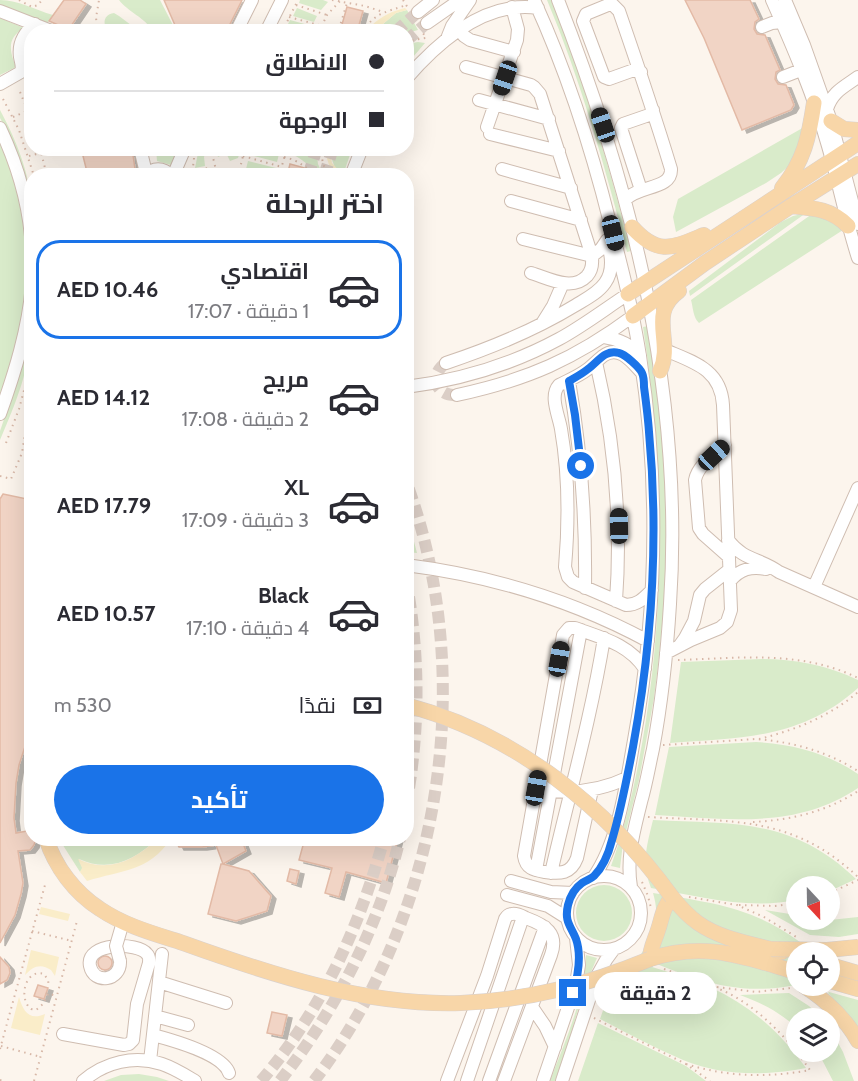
<!DOCTYPE html>
<html lang="ar">
<head>
<meta charset="utf-8">
<style>
	body { margin:0; font-family:Cabin,Cairo,sans-serif; background:#f2f2f3; color:#2b2b33; direction:rtl; height:100vh; display:flex; flex-direction:column; font-size:22px; white-space:nowrap }
	* { box-sizing:border-box; margin:0 }
	p { font-size:20px; color:#7c7c81 }
	.icon { flex:none; width:33px; height:33px; fill:none; stroke:currentColor; stroke-width:2; stroke-linecap:round; stroke-linejoin:round }
	.map { position:relative; flex:1; overflow:hidden; direction:ltr }
	.drawer { position:absolute; left:24px; top:168px; width:390px; height:678px; display:flex; flex-direction:column; background:#fff; border-radius:24px; box-shadow:0 6px 24px #0002; direction:rtl }
	.drawer>* { flex:none }
	.guide { position:absolute; left:24px; top:24px; width:390px; height:132px; border-radius:24px; box-shadow:0 6px 24px #0002; direction:rtl; display:grid; align-content:center; height:132px; padding:0 30px; background:#fff }
	.needle { width:39px; rotate:158deg }
	.fabs { position:absolute; left:786px; top:876px; display:grid; gap:12px }
	.fabs a { display:grid; place-items:center; width:54px; height:54px; border-radius:50%; background:#fff; box-shadow:0 6px 24px #0002; font-size:30px }
	.end { position:absolute; width:27px; height:27px; margin:-14px; border:8px solid #1a73e8; background:#fff; box-shadow:0 0 0 3px #fff }
	.from { border-radius:50% }
	.bubble { position:absolute; height:42px; border-radius:21px; background:#fff; box-shadow:0 6px 24px #0002; font-size:20px; font-weight:700; line-height:42px; text-align:center; direction:rtl }
	.car { position:absolute; width:18px; height:36px; margin:-18px -9px; border-radius:8px; box-shadow:0 0 4px 2px #0007; background:linear-gradient(#222 24%,#8ab4d8 0 40%,#222 0 76%,#8ab4d8 0 86%,#222 0) }
	.guide b { display:flex; align-items:center; gap:21px; height:57px; font-size:22px }
	.guide b+b { border-top:2px solid #e1e1e2 }
	.guide i { width:15px; height:15px; background:#2b2b33 }
	ul { padding:0; list-style:none }
	li { display:flex; align-items:center; gap:18px; height:99px; margin:0 12px 9px; padding:0 18px; border:3px solid transparent; border-radius:24px }
	li div { flex:1 }
	li b { display:block; font-size:22px }
	li em { font-style:normal; font-weight:700 }
	li.selected { border-color:#1a73e8 }
	li>.icon { width:54px; height:54px; stroke-width:1.5 }
	h2 { padding:0 30px; font-size:27px; line-height:72px }
	.pay { display:flex; align-items:center; gap:15px; height:66px; padding:0 30px; font-size:22px }
	.pay p { margin-inline-start:auto }
	.primary-button { display:flex; gap:12px; margin-top:auto; padding:12px 30px }
	.primary-button a { flex:1; height:69px; border-radius:36px; background:#1a73e8; color:#fff; font-size:24px; font-weight:700; line-height:69px; text-align:center }
	.map>svg:first-child { display:block }
	.green { fill:#d9ebca }
	.sand { fill:#faedc9 }
	.building { fill:#f1d4c5; stroke:#e3baa6; stroke-width:1.5; filter:url(#shadow) }
	.lines { fill:none; stroke-linecap:round; stroke-linejoin:round }
	.minor-tunnel { stroke:#dbcec6; stroke-width:12; stroke-dasharray:12 6; stroke-linecap:butt }
	.minor-casing { stroke:#cfbdb1; stroke-width:14 }
	.major-casing { stroke:#d9d1ce; stroke-width:16 }
	.path { stroke:#d7b7a7; stroke-width:2; stroke-dasharray:1.5 4.5; stroke-linecap:butt }
	.minor { stroke:#fff; stroke-width:12 }
	.major { stroke:#f8d6a8; stroke-width:15 }
	.minor-bridge-casing { stroke:#cfbdb1; stroke-width:14; stroke-linecap:butt }
	.major-bridge-casing { stroke:#d9d1ce; stroke-width:16; stroke-linecap:butt }
	.minor-bridge { stroke:#fff; stroke-width:12 }
	.major-bridge { stroke:#f8d6a8; stroke-width:15 }
	.route { stroke:#1a73e8; stroke-width:8 }
</style>
</head>
<body>
<div class="map">
<svg width="858" height="1081" viewBox="0 0 858 1081">
	<defs>
		<filter id="shadow"><feDropShadow dx="5" dy="3" stdDeviation="0" flood-color="#0004"/></filter>
	</defs>
	<rect width="100%" height="100%" fill="#fcf5ed"/>
	<path class="green" d="M0 0C19 0 35 10 53 15L47 23 0 6Z
		M119 0H160L176 31H152C146 18 128 12 119 0Z
		M300 0H323L328 2 321 10 299 3Z
		M547 0H551C585 82 609 166 631 251L627 252C605 167 581 81 547 0Z
		M297 8 317 16 314 22 293 16Z
		M407 10 418 30 407 33 406 32 396 31 383 24 396 13Z
		M114 13 119 16 139 31H107C103 23 103 15 114 13Z
		M0 18 24 28C7 38 9 50 16 67L0 75Z
		M290 20 312 26 310 31H298L286 28Z
		M418 42 425 43 407 64V44Z
		M0 110C16 140 31 175 31 208L10 137 0 118Z
		M806 126 792 163 781 173 766 183 676 232 673 217 678 199Z
		M0 140C5 155 12 169 16 184 30 233 30 286 19 335 15 356 6 377 0 397Z
		M199 148 207 149 204 157 205 166 195 168Z
		M222 148 225 149 228 152 233 149H241L238 158 230 161 226 153 218 157 216 151Z
		M156 149H177L171 165 157 161Z
		M251 149H258L279 154 277 162 250 155Z
		M294 149H316L318 164 322 173C310 169 304 159 293 155Z
		M352 149 343 175 335 168 330 154 332 150Z
		M248 161 276 168 274 175 246 169Z
		M806 213 690 296 689 291 781 222 793 216Z
		M812 214 829 219 843 230 699 323C693 318 693 307 691 300Z
		M648 326 655 368 664 451 666 492 667 574 659 657 654 698 639 780 623 843 620 868 611 866C628 819 638 770 646 720 666 589 663 458 643 327Z
		M31 329C31 367 15 405 0 440V431L23 364Z
		M407 515 417 553 407 552Z
		M762 659C795 659 827 665 858 680V688C801 739 741 738 670 743L681 662Z
		M756 742C793 744 827 753 858 774V788C796 830 725 819 655 815L669 747Z
		M653 820C734 824 793 818 856 879L830 891V886H796V900C748 910 698 896 651 888 641 863 647 845 653 820Z
		M59 839H157C135 860 109 873 79 859L83 868 80 872Z
		M576 913a28 28 0 1 1 56 0a28 28 0 1 1-56 0Z
		M653 893C711 903 751 906 800 942L796 952V985C734 997 695 979 639 957 646 948 655 928 656 917 657 909 655 900 653 893Z
		M765 910 796 915V920H830L858 917V934L839 937 810 935Z
		M586 955 597 958 585 986 568 1044 555 1081H550C565 1041 585 998 586 955Z
		M634 961C660 970 687 977 712 988 751 1006 781 1033 806 1068 765 1076 722 1076 683 1060 655 1048 627 1033 600 1019L613 982 617 976Z
		M829 992 858 1000V1030L839 1005 828 993Z
		M789 993 809 1006 822 1018H796V1027C779 1012 762 1003 740 995Z
		M598 1023 686 1066 706 1081H578Z
		M830 1028 843 1052 854 1081H833L818 1052H830Z
		M139 1074 157 1077 169 1081H104L121 1075Z"/>
	<path class="sand" d="M405 8 407 10 396 13 383 24 390 29 396 31H386L371 26 372 25C382 16 392 11 405 8Z
		M324 149H353L343 151 332 150 330 153 332 163 343 175H338L330 168Z
		M157 839H171C148 872 122 870 87 881L80 872 82 868 78 859C108 874 135 860 157 839Z
		M41 907 70 914 68 921 39 914Z
		M31 950 59 957 55 976 51 970C41 963 33 966 25 975Z
		M19 997C23 1011 29 1021 45 1014L40 1035 11 1028Z"/>
	<path class="building" d="M64 0H80L86 4 67 32 62 29 58 25 49 21Z
		M164 0H242L226 32H178Z
		M685 0H750L759 19 755 22 754 29 757 34 765 35 780 70 776 72 775 79 778 84 786 85 794 105 791 110 742 130 704 38Z
		M347 7 363 11 357 32 341 28Z
		M81 148H132L136 176H88Z
		M290 164 305 168 303 176H287Z
		M3 494 32 500V725L19 765 16 783 14 818 16 833 27 831 32 832V838H36L34 845 30 850 18 851 23 883 21 894 15 915 0 943V499Z
		M174 838H241L246 851 223 864 249 871 271 896 267 911 236 921 208 914 221 864H223L216 845 202 847H179Z
		M305 838H398L386 883 346 872 339 897 325 893 332 868 299 860Z
		M290 869 299 871 296 884 287 881Z
		M98 963a7 7 0 1 1 14 0a7 7 0 1 1-14 0Z
		M0 957 9 967 10 973 7 980 0 984Z
		M38 985 48 988 44 999 34 996Z
		M272 1012 287 1015 282 1036 267 1033Z"/>
	<g class="lines">
		<path class="minor-tunnel" d="M395 32 418 12
			M406 41 427 23
			M308 176 317 148
			M324 176 333 148
			M446 363C428 375 436 397 457 395
			M406 579C420 655 420 730 406 806
			M261 1081C321 1011 360 927 384 838
			M280 1081C336 1009 379 927 400 838
			M314 1081C441 915 479 678 406 481"/>
		<g class="minor-casing">
			<path id="minor" d="M534 0C567 72 591 147 610 223 622 267 633 311 640 356 660 484 657 613 634 740 626 784 619 841 593 878
				M558 0C633 191 684 397 670 604 667 653 662 701 653 749 649 767 646 785 641 802 634 831 626 857 631 887
				M772 0C793 47 814 96 828 146 839 184 846 221 858 258
				M785 0 804 45 831 121 858 224
				M0 11 54 32
				M418 12 433 0
				M427 23 460 0
				M762 27 772 23 782 22
				M459 30 464 36 470 40 514 52
				M236 32 252 0
				M266 32 282 0
				M448 36 452 26 470 0
				M466 67 531 85 534 87 540 94 591 253C593 261 593 269 587 276 572 292 548 278 531 273
				M783 77 801 70
				M406 79C438 42 485 0 538 8
				M0 84 21 72C23 66 21 63 20 57 18 43 25 32 35 24
				M479 100 549 119
				M827 109C832 92 844 87 858 77
				M487 127 517 40 518 29 512 7
				M0 128C18 166 30 208 32 250
				M490 134 559 151
				M140 148 146 173
				M502 169 571 188
				M145 176C153 167 163 167 172 176
				M173 176 185 148
				M351 176 362 148
				M641 190 621 128 623 124 649 115 653 110
				M625 200C638 185 672 190 671 169 655 116 637 63 619 11L613 5H608L586 14 583 21 604 77 609 79 634 70 641 72
				M511 201 581 220
				M523 239 592 256 601 249 607 240
				M543 322 553 306 563 283
				M604 337C618 339 630 344 640 355
				M665 350C693 362 721 369 723 405L731 610 727 622 720 628 691 640 666 653
				M596 362C615 443 622 519 616 601
				M446 363C491 348 535 330 576 305 586 299 598 293 605 283 613 272 612 260 609 248
				M642 373C632 362 619 344 603 356 598 360 593 365 588 369 579 376 569 380 559 385 549 396 559 416 561 429 569 475 569 520 565 567L568 577 573 582 626 605C638 605 644 598 652 590
				M569 381C581 449 586 518 585 588
				M406 387C460 380 511 365 559 339 583 326 605 309 628 294
				M457 395C527 380 575 359 633 316
				M0 414C15 372 28 330 32 285
				M725 445C714 455 698 465 695 480L699 528 703 534 729 557
				M728 540C744 561 760 558 779 572L858 607
				M406 565C493 576 572 600 648 641
				M730 581C740 569 751 566 766 569
				M814 587 858 488
				M680 645 685 638 694 621 700 595 705 589 729 570
				M543 790C572 794 600 791 627 778
				M592 790 577 858C571 874 560 874 545 872 534 870 526 869 524 856L563 635 569 628H575C602 638 629 644 645 669
				M536 870 581 630
				M551 873C569 795 591 718 604 638
				M567 913a37 37 0 1 1 74 0a37 37 0 1 1-74 0Z
				M511 881 551 892 573 893
				M507 895 548 906 567 918
				M159 982 226 1003
				M532 1007 545 1026 555 1047
				M155 1016 188 1025
				M63 1034 124 1045 129 1044 133 1040 137 1004 149 963C149 959 150 957 147 954 138 942 85 942 90 966 94 985 121 981 120 961
				M153 1035C172 1040 223 1054 229 1073
				M150 1061 162 954
				M83 1081C105 1062 134 1055 162 1064 174 1068 185 1075 195 1081
				M447 1081 487 976 505 919C507 916 508 914 512 914 517 913 522 916 526 918 545 925 559 933 551 955L504 1081
				M467 1081 523 917
				M489 1081 545 927
				M543 1081 576 984 579 965 576 938
				M562 1081 597 976 606 960 614 949"/>
		</g>
		<g class="major-casing">
			<path id="major" d="M831 121 844 129 858 130
				M782 188C804 161 809 137 814 103
				M791 206C813 208 832 209 848 226
				M632 227C658 256 672 248 704 235
				M628 294 858 143
				M633 316 705 263 791 206 858 164
				M660 371C674 341 647 314 679 291
				M782 952C754 944 722 940 698 923 688 916 680 907 672 897 663 907 662 918 658 930 655 940 650 948 650 959 705 941 744 957 796 972
				M830 965 858 973
				M830 981 858 989
				M804 986C826 1000 845 1018 858 1041"/>
		</g>
		<path class="path" d="M19 0 32 7 38 5 42 0
			M332 0 365 6 383 12
			M403 0 408 8
			M296 5 327 15
			M289 17 345 32
			M339 29 347 3
			M98 32 96 18 99 0
			M282 32 298 0
			M319 32 327 15 341 0
			M363 32C374 12 388 12 406 5
			M406 41 426 38 423 33
			M20 92 32 121
			M3 99 19 130 34 176
			M13 117 27 111
			M40 148 47 176
			M209 148 214 161 217 176
			M269 148 285 153
			M319 148 324 166 331 176
			M29 156 40 153
			M243 156 282 167
			M284 157C302 161 305 169 319 176
			M194 158 193 167 195 176
			M194 171 208 168 209 175 233 169 259 176
			M238 176 245 148
			M279 176 287 148
			M6 443 19 409 32 361
			M0 476 11 479 22 453 25 434 26 413 32 392
			M678 660C739 658 801 650 858 678
			M759 739C795 730 829 717 858 692
			M663 745 756 739C793 742 826 751 858 771
			M648 817C733 822 792 815 858 877
			M753 822C791 820 826 812 858 791
			M642 882 648 896 651 908
			M830 893 858 880
			M689 897 737 905 764 917 798 938
			M739 905 775 906 796 903
			M32 931 72 941
			M664 969C685 976 706 983 726 992 753 1005 777 1028 796 1051
			M717 987 756 992 791 988
			M46 993 57 996
			M48 994 43 1004 36 1010 31 1009C18 999 25 968 44 974L48 980 49 987
			M594 1018 686 1064 710 1081
			M1 1046 41 1057
			M0 1049 45 885
			M686 1064C728 1077 767 1078 810 1070L797 1052
			M0 1080 4 1081
			M34 1081 77 921"/>
		<use href="#minor" class="minor"/>
		<use href="#major" class="major"/>
		<g class="minor-bridge-casing">
			<path id="minor-bridge" d="M120 961 116 946 123 922"/>
		</g>
		<g class="major-bridge-casing">
			<path id="major-bridge" d="M406 705C515 734 607 807 672 897
				M46 838C55 867 75 893 100 909 125 926 155 934 183 943 272 975 366 1006 461 1003 530 1000 587 985 650 959
				M771 949 827 950 858 947"/>
		</g>
		<use href="#minor-bridge" class="minor-bridge"/>
		<use href="#major-bridge" class="major-bridge"/>
	</g>
	<g class="lines">
		<path class="route" d="M573 993C578 976 582 956 576 939 571 926 564 922 568 905 570 897 575 888 582 883 586 880 591 879 594 876 603 867 609 852 612 840 621 810 627 778 633 747 652 643 659 538 649 432 648 417 646 402 644 387 644 383 644 377 642 373 640 368 625 354 619 353 605 349 598 362 588 369 582 374 576 377 569 381L575 415 581 466"/>
	</g>
</svg>
<div class="fabs">
<a><svg class="needle" viewBox="-14 -14 28 28"><path d="M0-13l5 13h-10z" fill="#e53935"/><path d="M0 13l5-13h-10z" fill="#7c7c81"/></svg></a>
<a><svg class="icon" aria-label="locate" viewBox="0 0 24 24"><circle cx="12" cy="12" r="6"/><path d="M12 2v4M12 18v4M2 12h4M18 12h4"/></svg></a>
<a><svg class="icon" aria-label="layers" viewBox="0 0 24 24"><path d="M12 4l9 5-9 5-9-5zM3 14l9 5 9-5"/></svg></a>
</div>
<i class="end from" style="left:581px;top:466px"></i>
<i class="end" style="left:573px;top:993px"></i>
<div class="bubble" style="left:594px;top:972px;width:123px">2 دقيقة</div>
<i class="car" style="left:505px;top:78px;rotate:199deg"></i>
<i class="car" style="left:603px;top:125px;rotate:341deg"></i>
<i class="car" style="left:613px;top:233px;rotate:166deg"></i>
<i class="car" style="left:714px;top:455px;rotate:47deg"></i>
<i class="car" style="left:619px;top:526px;rotate:359deg"></i>
<i class="car" style="left:559px;top:659px;rotate:10deg"></i>
<i class="car" style="left:536px;top:788px;rotate:10deg"></i>
<div class="guide">
<b><i class="from"></i>الانطلاق</b>
<b><i></i>الوجهة</b>
</div>
<section class="drawer">
<h2>اختر الرحلة</h2>
<ul>
<li class="selected"><svg class="icon" aria-label="car" viewBox="0 0 24 24"><path d="M5 17H2v-5l4-1 3-4h7l3 4 3 1v5h-3M9 17h6M6 11h13"/><circle cx="7" cy="17" r="2"/><circle cx="17" cy="17" r="2"/></svg><div><b>اقتصادي</b><p>1 دقيقة · 17:07</p></div><em>AED 10.46</em></li>
<li><svg class="icon" aria-label="car" viewBox="0 0 24 24"><path d="M5 17H2v-5l4-1 3-4h7l3 4 3 1v5h-3M9 17h6M6 11h13"/><circle cx="7" cy="17" r="2"/><circle cx="17" cy="17" r="2"/></svg><div><b>مريح</b><p>2 دقيقة · 17:08</p></div><em>AED 14.12</em></li>
<li><svg class="icon" aria-label="car" viewBox="0 0 24 24"><path d="M5 17H2v-5l4-1 3-4h7l3 4 3 1v5h-3M9 17h6M6 11h13"/><circle cx="7" cy="17" r="2"/><circle cx="17" cy="17" r="2"/></svg><div><b>XL</b><p>3 دقيقة · 17:09</p></div><em>AED 17.79</em></li>
<li><svg class="icon" aria-label="car" viewBox="0 0 24 24"><path d="M5 17H2v-5l4-1 3-4h7l3 4 3 1v5h-3M9 17h6M6 11h13"/><circle cx="7" cy="17" r="2"/><circle cx="17" cy="17" r="2"/></svg><div><b>Black</b><p>4 دقيقة · 17:10</p></div><em>AED 10.57</em></li>
</ul>
<div class="pay"><svg class="icon" aria-label="cash" viewBox="0 0 24 24"><path d="M3 7h18v10H3z"/><circle cx="12" cy="12" r="2"/></svg>نقدًا<p>530 m</p></div>
<div class="primary-button"><a>تأكيد</a></div>
</section>
</div>
</body>
</html>
